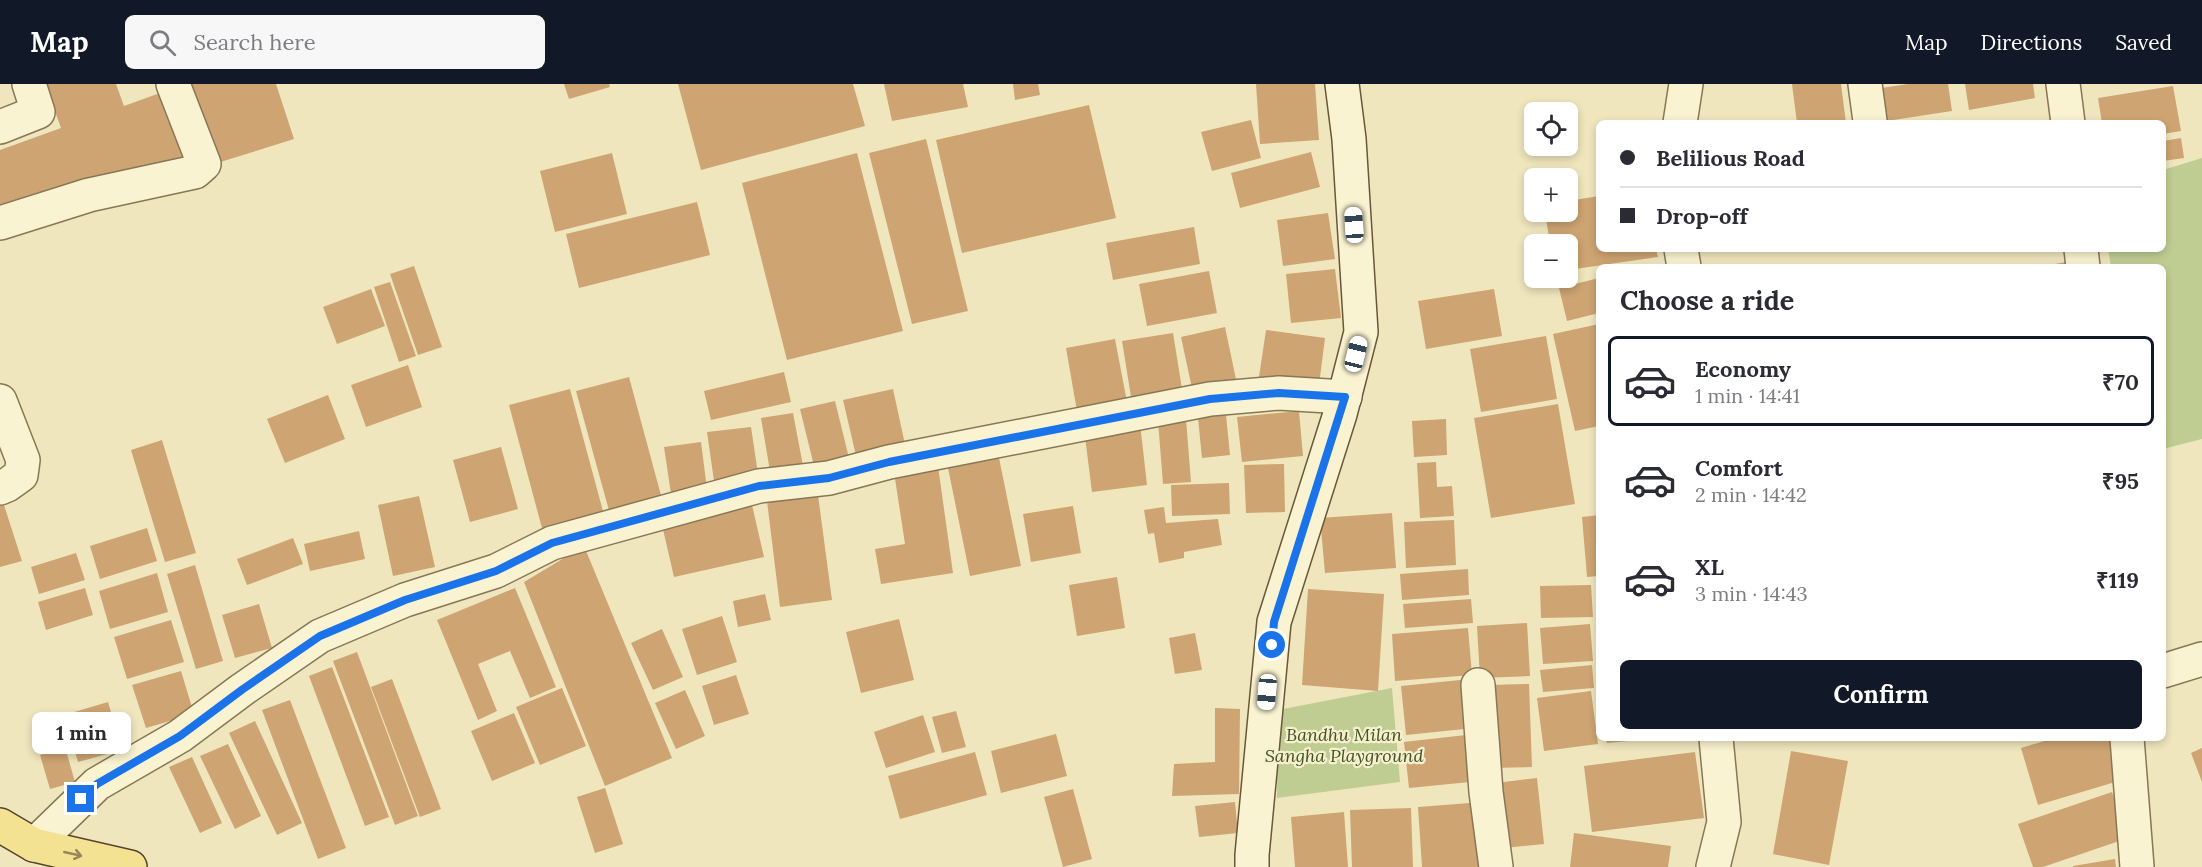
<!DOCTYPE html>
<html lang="en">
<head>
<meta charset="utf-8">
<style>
	body { margin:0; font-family:Lora,serif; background:#f7f7f7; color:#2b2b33; height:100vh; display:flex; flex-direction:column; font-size:22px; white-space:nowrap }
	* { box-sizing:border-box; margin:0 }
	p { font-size:20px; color:#7c7c81 }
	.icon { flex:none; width:33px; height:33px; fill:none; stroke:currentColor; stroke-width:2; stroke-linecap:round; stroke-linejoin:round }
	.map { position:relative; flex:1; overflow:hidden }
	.side { position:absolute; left:1596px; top:180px; width:570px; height:477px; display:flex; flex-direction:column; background:#fff; border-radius:9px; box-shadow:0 3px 9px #0003 }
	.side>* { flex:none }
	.top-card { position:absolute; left:1596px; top:36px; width:570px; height:132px; border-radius:9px; box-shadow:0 3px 9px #0003; display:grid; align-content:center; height:132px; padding:0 24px; background:#fff }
	.tools { position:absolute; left:1524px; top:18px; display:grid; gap:12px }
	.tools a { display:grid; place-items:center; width:54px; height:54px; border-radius:9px; background:#fff; box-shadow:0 3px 9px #0003; font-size:30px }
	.end { position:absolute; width:27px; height:27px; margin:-14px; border:8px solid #1a73e8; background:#fff; box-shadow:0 0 0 3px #fff }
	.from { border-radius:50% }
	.bubble { position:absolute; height:42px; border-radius:9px; background:#fff; box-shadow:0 3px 9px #0003; font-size:20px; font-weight:700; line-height:42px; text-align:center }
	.car { position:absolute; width:18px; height:36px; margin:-18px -9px; border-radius:8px; box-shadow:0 0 4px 2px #0007; background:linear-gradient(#fff 24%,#345 0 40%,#fff 0 76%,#345 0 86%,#fff 0) }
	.top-card b { display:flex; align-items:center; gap:21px; height:57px; font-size:22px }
	.top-card b+b { border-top:2px solid #e1e1e2 }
	.top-card i { width:15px; height:15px; background:#2b2b33 }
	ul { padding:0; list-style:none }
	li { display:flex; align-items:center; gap:18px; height:90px; margin:0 12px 9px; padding:0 12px; border:3px solid transparent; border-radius:9px }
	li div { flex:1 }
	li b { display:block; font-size:22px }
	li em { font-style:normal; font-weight:700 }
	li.current { border-color:#111827 }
	li>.icon { width:54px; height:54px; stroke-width:1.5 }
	h2 { padding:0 24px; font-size:27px; line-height:72px }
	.cta { display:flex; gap:12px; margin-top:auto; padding:12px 24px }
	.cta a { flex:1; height:69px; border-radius:9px; background:#111827; color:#fff; font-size:24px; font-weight:700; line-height:69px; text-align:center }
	header { display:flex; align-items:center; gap:36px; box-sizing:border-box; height:84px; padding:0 30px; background:#111827; color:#fff }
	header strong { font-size:28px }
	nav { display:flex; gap:33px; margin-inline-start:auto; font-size:21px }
	.search { width:420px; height:54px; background:#f7f7f7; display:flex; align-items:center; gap:15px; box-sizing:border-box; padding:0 21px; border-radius:9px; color:#7c7c81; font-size:22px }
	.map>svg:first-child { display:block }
	.green { fill:#bfcd92 }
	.building { fill:#cea472 }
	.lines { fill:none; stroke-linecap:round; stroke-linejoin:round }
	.minor-casing { stroke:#877756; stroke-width:36 }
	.secondary-casing { stroke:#69573a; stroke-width:36 }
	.primary-casing { stroke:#55442b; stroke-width:36 }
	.minor { stroke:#faf3d1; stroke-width:33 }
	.secondary { stroke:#faf3d1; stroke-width:33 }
	.primary { stroke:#f4e293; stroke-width:33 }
	.oneway { stroke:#958757 }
	.route { stroke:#1a73e8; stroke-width:8 }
	.labels { text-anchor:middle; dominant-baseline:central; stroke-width:4.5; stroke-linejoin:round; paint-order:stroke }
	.park-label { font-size:18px; font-style:italic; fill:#405321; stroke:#f6f0ce }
</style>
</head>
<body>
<header>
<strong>Map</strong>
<div class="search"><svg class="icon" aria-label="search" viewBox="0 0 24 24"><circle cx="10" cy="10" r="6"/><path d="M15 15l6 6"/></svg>Search here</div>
<nav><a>Map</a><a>Directions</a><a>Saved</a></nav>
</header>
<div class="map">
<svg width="2202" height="783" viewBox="0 0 2202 783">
	<rect width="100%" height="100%" fill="#efe6be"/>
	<path class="green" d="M2202 74V355L2163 365V183H2111L2108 165H2163V86Z
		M1392 604 1400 698 1277 714 1278 626Z"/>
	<path class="building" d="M45 0H116L124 22 171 5 195 74 0 135V66L61 44Z
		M193 0H276L294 55 214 80 188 1Z
		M564 0H609L610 3 569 15Z
		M678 0H853L865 42 701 86Z
		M884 0H963L968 23 892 37Z
		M1013 0H1038L1040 11 1015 16Z
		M1256 0H1315L1319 56 1260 60Z
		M1792 0H1841L1846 39H1797Z
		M1908 0H1948L1952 27 1880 38 1875 5Z
		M1965 0H2033L2035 14 1969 26Z
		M2173 2 2181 47 2163 50V39H2102L2098 14Z
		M1089 21 1116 134 962 169 936 56Z
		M1251 36 1261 74 1212 87 1201 48Z
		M2181 54 2184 74 2163 77V57Z
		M926 55 968 227 912 240 869 69Z
		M1311 68 1320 103 1240 124 1231 89Z
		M612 69 627 130 555 148 540 87Z
		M857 69 903 247 787 276 742 99Z
		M1599 112V165H1656L1658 173 1568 186V160H1550L1545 128H1568V117Z
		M697 118 710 171 579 204 566 150Z
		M1328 129 1335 175 1283 182 1277 136Z
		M1194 143 1200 180 1113 196 1106 159Z
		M2077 176 2078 183H2044V182Z
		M414 182 442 263 418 271 390 190Z
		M1335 185 1341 234 1291 239 1286 190Z
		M1209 187 1217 229 1147 242 1139 200Z
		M1599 194V229L1567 237 1559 204Z
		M390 198 416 272 399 278 374 203Z
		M371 205 385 242 337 260 323 223Z
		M1494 205 1502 252 1426 265 1418 217Z
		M1599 240V342L1575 347 1553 250Z
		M1225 243 1237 300 1193 309 1181 253Z
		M1266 246 1325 254 1319 301 1259 293Z
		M1173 249 1183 311 1132 319 1122 257Z
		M1546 252 1557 315 1481 328 1470 265Z
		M1115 255 1127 318 1077 327 1066 264Z
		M408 281 422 323 366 343 351 301Z
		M784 288 791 318 711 336 704 307Z
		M629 293 662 415 610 430 576 307Z
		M570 305 604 431 543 448 509 321Z
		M893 305 906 365 857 376 843 316Z
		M328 311 345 355 285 379 267 335Z
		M835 317 850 378 815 386 800 325Z
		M1558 320 1575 420 1491 434 1474 334Z
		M1299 327 1303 372 1242 378 1237 333Z
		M793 329 804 387 771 393 761 334Z
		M1226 331 1230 371 1202 374 1198 334Z
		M1186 335 1191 398 1163 400 1158 337Z
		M1446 335 1447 371 1414 373 1412 337Z
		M1140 339 1147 401 1092 408 1084 345Z
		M751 343 758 390 714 397 707 348Z
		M162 356 196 469 165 478 131 366Z
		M701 358 707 405 671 410 664 363Z
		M501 363 518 425 470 438 453 376Z
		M998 369 1021 482 970 492 947 379Z
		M1436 378 1437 403 1452 402 1454 432 1420 434 1417 379Z
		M1284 380 1285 428 1246 429 1244 381Z
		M938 382 953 489 881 500 875 465 905 460 894 388Z
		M1229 399 1230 430 1172 432 1171 401Z
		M818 411 832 516 780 523 767 417Z
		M419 412 435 483 393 492 378 421Z
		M4 421 22 477 0 483V422Z
		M752 421 764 473 674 493 662 441Z
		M1073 422 1081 469 1031 478 1023 430Z
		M1164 423 1166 439 1218 435 1222 461 1184 468V474L1159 479 1154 449 1148 450 1144 426Z
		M1392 429 1396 484 1325 489 1320 434Z
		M1599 431V492L1587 493 1582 433Z
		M1454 436 1456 481 1406 484 1404 438Z
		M147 444 157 477 100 495 90 462Z
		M359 447 365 475 310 487 304 460Z
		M293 454 303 480 247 501 237 475Z
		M584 462 672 674 605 702 524 498Z
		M76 469 85 496 39 510 31 483Z
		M195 481 223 577 196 585 167 490Z
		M1468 485 1469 511 1402 516 1400 490Z
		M157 489 168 528 110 545 99 507Z
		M1117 493 1125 544 1077 552 1069 501Z
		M1591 501 1593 533 1541 534 1540 502Z
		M85 504 93 531 46 546 38 518Z
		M515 504 556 603 530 614 510 567 478 580 497 627 478 636 437 536Z
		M1308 505 1384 510 1378 607 1302 601Z
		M765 510 771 536 738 543 733 517Z
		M1471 515 1473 539 1405 544 1403 520Z
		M259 520 272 564 235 574 222 531Z
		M722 532 737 578 697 591 682 545Z
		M899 535 914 596 861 609 846 548Z
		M171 536 184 578 127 595 114 553Z
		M1527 539 1530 592 1480 594 1477 542Z
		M1590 540 1593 577 1543 580 1540 544Z
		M1468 544 1472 591 1395 597 1392 550Z
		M662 545 683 593 653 606 631 559Z
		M1195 549 1202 586 1175 590 1169 554Z
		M357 568 418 732 395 741 333 577Z
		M1592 581 1594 604 1543 608 1540 586Z
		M332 583 389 733 365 742 309 592Z
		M181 587 194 630 146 644 132 601Z
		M736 591 749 630 714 641 702 602Z
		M392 595 441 725 420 733 371 603Z
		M1470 595 1474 644 1406 651 1401 602Z
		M1529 600 1532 683 1490 684 1487 601Z
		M562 604 586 662 540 681 516 623Z
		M685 606 705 652 676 665 655 619Z
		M1591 607 1598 660 1544 667 1537 614Z
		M290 616 346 764 318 775 262 626Z
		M108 618 122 666 78 678 64 631Z
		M1215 624 1240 625 1239 710 1172 712 1174 680 1215 678Z
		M956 627 966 663 942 669 932 633Z
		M514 629 535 679 492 697 471 647Z
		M923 631 935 668 886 684 874 648Z
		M255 637 302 739 277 751 229 649Z
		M1056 650 1067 692 1001 709 991 667Z
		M1475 650 1480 697 1409 704 1404 658Z
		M1606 654H1639V656L1607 659Z
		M2054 654H2109L2122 696 2038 721 2021 664Z
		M228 660 261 732 235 745 200 672Z
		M65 663 75 698 50 705 40 671Z
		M2202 664V698L2191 669Z
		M1791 667 1848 677 1829 781 1773 770Z
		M975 668 987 711 900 735 888 692Z
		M1695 668 1704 734 1592 748 1584 682Z
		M192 673 222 739 200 749 169 683Z
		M1537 694 1544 760 1504 764 1496 699Z
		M605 704 623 760 595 769 577 713Z
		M1073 705 1092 775 1063 783 1044 713Z
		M2112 708 2128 754 2043 783H2033L2018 740Z
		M1235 718 1238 749 1199 753 1195 722Z
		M1483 718 1488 783H1422L1418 723Z
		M1411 724 1413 783H1352L1350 726Z
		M1344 728 1348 783H1295L1291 733Z
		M1574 749 1671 762 1668 783H1570Z
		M2115 775 2116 783H2073V782Z"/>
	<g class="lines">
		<g class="minor-casing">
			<path id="minor" d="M1865 0 1870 37
				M2063 0 2068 39
				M1680 39 1686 0
				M0 43 38 28 29 0
				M0 139 89 111 195 88 204 80 173 0
				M1681 165 1684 183
				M2081 165 2083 183
				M0 317 23 376 21 391 7 401 0 404
				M2163 587 2202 575
				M1478 601 1486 708 1496 783
				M2127 654 2137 783
				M34 761 97 700 180 652 243 605 320 552 405 516 496 487 552 459 759 402 829 394 889 378 1210 315 1279 309 1345 313
				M1713 783 1724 738 1716 654"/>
		</g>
		<g class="secondary-casing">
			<path id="secondary" d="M1252 783V771L1274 538 1340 330 1361 248 1349 55 1342 0"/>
		</g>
		<g class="primary-casing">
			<path id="primary" d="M0 741 34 761 130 783"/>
		</g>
		<use href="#minor" class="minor"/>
		<use href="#secondary" class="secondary"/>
		<use href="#primary" class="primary"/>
	</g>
	<defs><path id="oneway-shaft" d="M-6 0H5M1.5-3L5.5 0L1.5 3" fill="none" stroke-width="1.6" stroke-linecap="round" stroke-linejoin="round" transform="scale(1.5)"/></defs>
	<use class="oneway" href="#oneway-shaft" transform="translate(73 770) rotate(13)"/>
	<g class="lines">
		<path class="route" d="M81 715 97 700 180 652 243 605 320 552 405 516 496 487 552 459 759 402 829 394 889 378 1210 315 1279 309 1345 313 1274 538 1272 561"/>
	</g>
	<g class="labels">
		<g class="park-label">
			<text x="1344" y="650">Bandhu Milan<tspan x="1344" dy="21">Sangha Playground</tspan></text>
		</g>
	</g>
</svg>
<div class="tools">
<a><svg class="icon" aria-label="locate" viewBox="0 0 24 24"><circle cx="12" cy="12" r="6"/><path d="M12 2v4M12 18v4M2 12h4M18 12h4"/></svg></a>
<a>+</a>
<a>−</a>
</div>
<i class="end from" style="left:1272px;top:561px"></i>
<i class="end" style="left:81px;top:715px"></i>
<div class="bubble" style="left:32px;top:628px;width:99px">1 min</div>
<i class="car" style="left:1354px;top:141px;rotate:356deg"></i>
<i class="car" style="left:1356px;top:270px;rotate:14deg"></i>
<i class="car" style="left:1267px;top:608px;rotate:185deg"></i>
<div class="top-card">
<b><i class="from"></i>Belilious Road</b>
<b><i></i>Drop-off</b>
</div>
<section class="side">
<h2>Choose a ride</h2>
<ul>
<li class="current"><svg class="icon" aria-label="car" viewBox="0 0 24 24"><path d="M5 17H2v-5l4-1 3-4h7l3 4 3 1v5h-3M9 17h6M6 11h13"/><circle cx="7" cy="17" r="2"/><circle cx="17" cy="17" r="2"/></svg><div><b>Economy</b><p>1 min · 14:41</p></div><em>₹70</em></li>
<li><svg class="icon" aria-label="car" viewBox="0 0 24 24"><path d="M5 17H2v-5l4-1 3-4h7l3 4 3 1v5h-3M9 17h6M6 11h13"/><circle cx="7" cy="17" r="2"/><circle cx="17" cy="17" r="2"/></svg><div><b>Comfort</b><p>2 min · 14:42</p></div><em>₹95</em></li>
<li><svg class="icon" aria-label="car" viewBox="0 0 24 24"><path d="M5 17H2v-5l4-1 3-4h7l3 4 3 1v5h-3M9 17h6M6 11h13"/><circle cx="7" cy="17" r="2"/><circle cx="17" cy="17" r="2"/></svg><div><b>XL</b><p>3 min · 14:43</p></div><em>₹119</em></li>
</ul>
<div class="cta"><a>Confirm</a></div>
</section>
</div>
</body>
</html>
